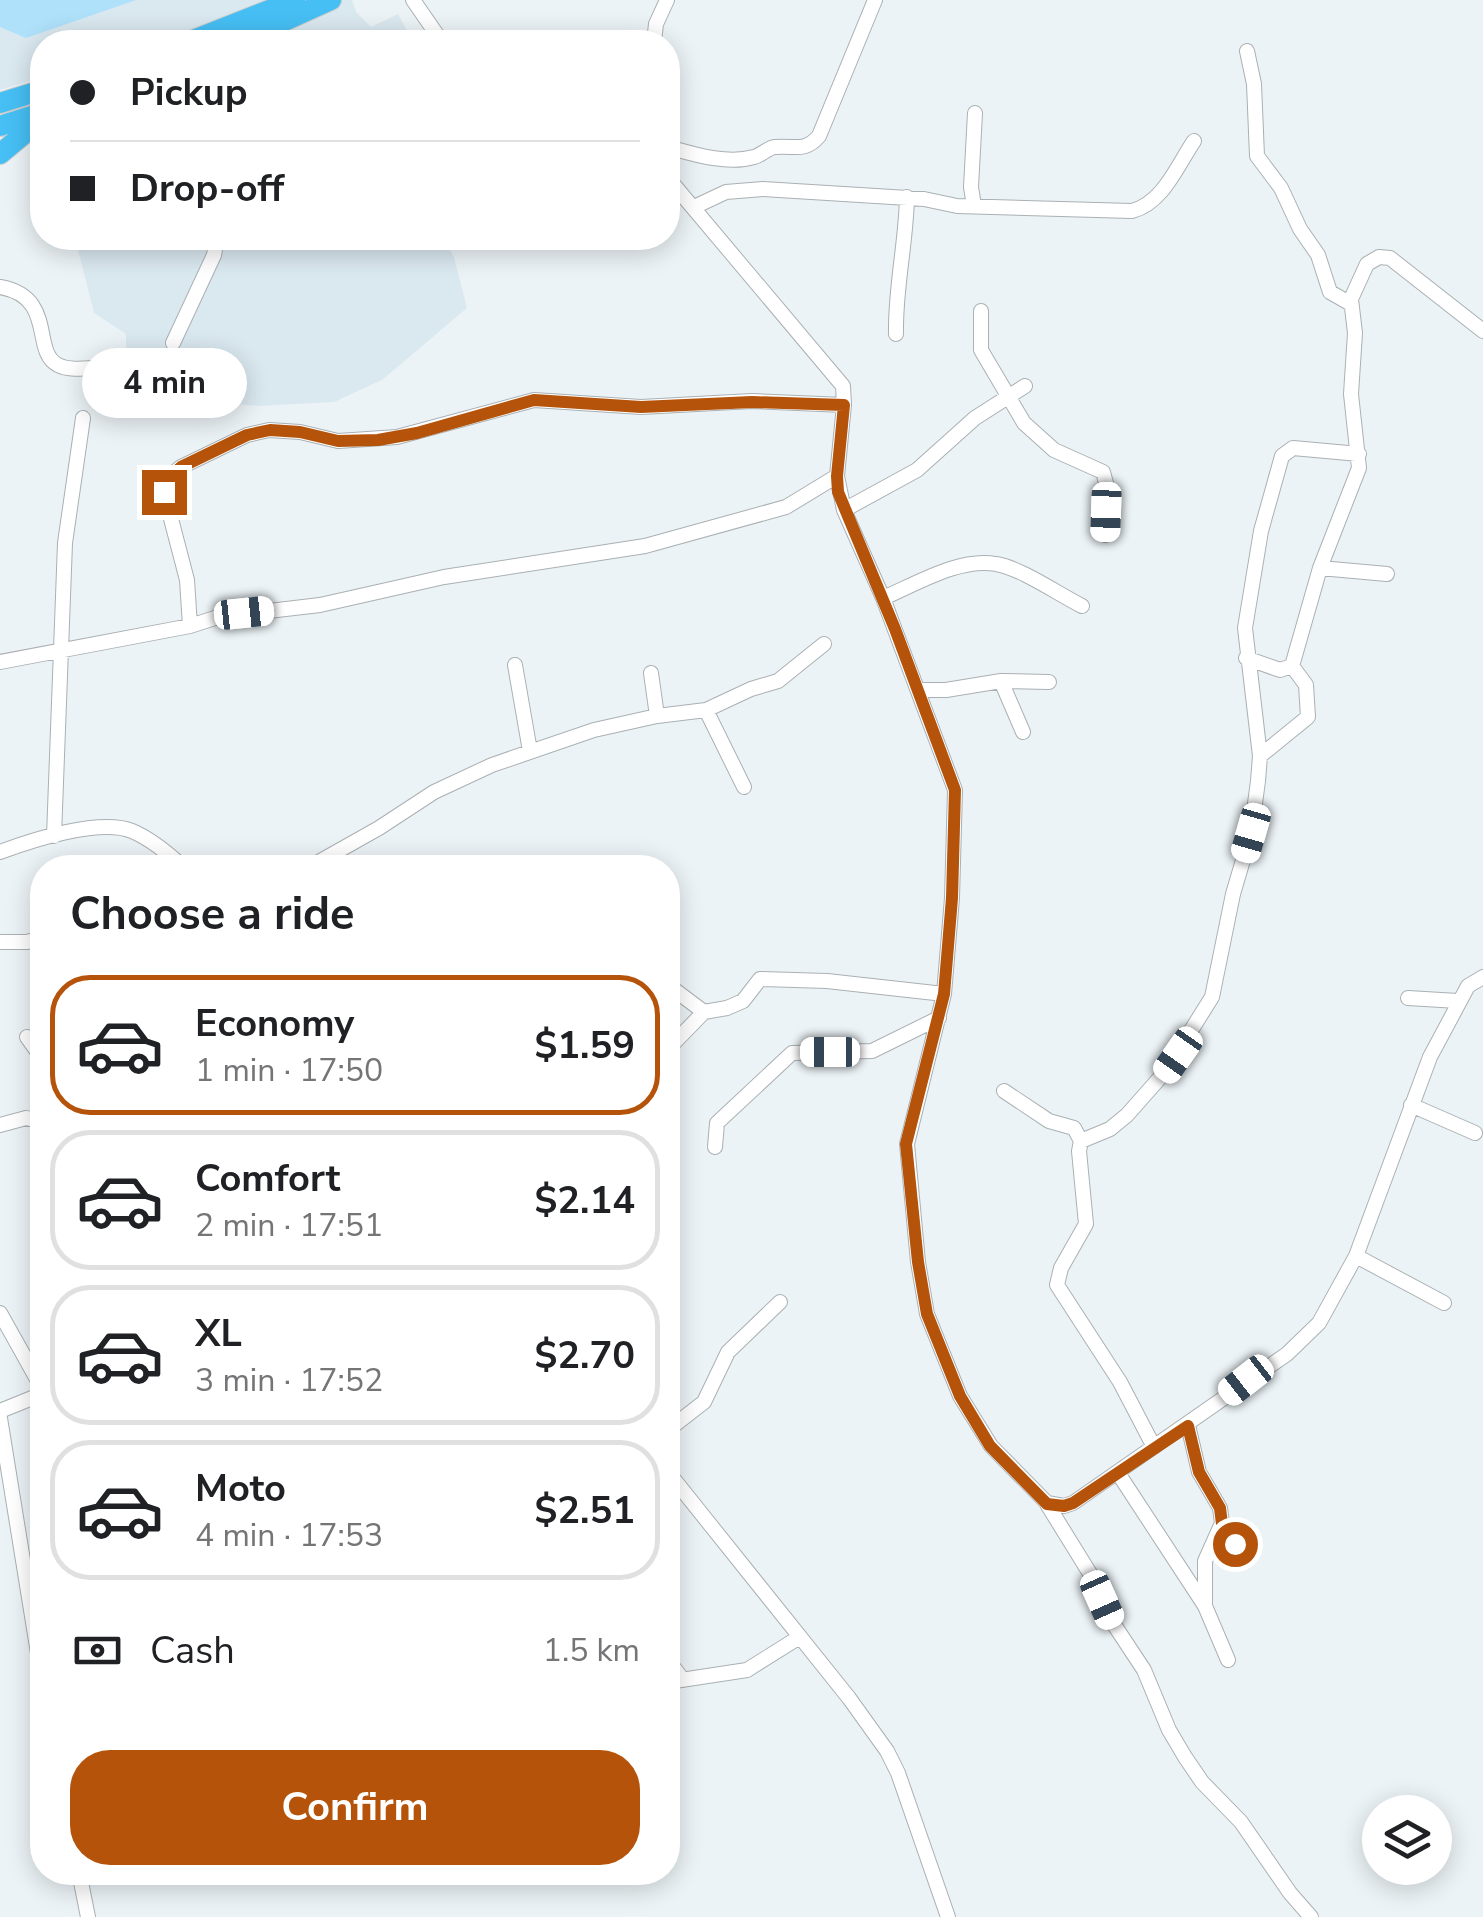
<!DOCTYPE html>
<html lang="en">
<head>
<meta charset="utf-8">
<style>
	body { margin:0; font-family:"Nunito Sans",sans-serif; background:#f2f2f2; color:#202124; height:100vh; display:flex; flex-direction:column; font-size:38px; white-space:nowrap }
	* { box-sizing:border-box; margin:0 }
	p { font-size:32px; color:#757577 }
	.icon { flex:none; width:55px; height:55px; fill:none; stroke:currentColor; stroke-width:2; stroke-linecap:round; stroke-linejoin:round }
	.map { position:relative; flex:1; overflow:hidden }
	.drawer { position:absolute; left:30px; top:855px; width:650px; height:1030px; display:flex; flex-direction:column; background:#fff; border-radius:40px; box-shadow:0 5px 25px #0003 }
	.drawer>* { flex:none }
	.top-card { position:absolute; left:30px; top:30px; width:650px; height:220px; border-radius:40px; box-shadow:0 5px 25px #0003; display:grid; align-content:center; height:220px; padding:0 40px; background:#fff }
	.controls { position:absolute; left:1362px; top:1795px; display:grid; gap:20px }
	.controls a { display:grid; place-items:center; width:90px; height:90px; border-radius:50%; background:#fff; box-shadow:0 5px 25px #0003; font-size:50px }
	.end { position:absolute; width:45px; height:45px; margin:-22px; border:12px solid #b45309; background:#fff; box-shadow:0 0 0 5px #fff }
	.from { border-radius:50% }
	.bubble { position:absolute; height:70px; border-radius:35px; background:#fff; box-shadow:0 5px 25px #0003; font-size:32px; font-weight:700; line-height:70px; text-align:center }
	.car { position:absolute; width:30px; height:60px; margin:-30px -15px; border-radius:12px; box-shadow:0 0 8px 2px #0007; background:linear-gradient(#fff 24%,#345 0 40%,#fff 0 76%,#345 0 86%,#fff 0) }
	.top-card b { display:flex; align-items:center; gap:35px; height:95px; font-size:38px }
	.top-card b+b { border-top:2px solid #e0e0e0 }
	.top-card i { width:25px; height:25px; background:#202124 }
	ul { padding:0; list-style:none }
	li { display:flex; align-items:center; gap:30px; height:140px; margin:0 20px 15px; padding:0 20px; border:5px solid #e0e0e0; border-radius:40px }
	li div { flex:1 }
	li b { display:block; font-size:38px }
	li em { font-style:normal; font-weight:700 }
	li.selected { border-color:#b45309 }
	li>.icon { width:90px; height:90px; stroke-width:1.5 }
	h2 { padding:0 40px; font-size:45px; line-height:120px }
	.pay { display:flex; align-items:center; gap:25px; height:110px; padding:0 40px; font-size:38px }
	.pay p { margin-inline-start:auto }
	.cta { display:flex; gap:20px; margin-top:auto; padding:20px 40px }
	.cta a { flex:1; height:115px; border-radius:40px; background:#b45309; color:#fff; font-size:40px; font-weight:700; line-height:115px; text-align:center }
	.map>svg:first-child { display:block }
	.built { fill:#dae8f0 }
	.green { fill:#afe1fa }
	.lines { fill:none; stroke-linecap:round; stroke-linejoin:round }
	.minor-casing { stroke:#aab0b3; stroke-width:16 }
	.highway-casing { stroke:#cdcece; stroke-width:22 }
	.minor { stroke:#fff; stroke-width:14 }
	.highway { stroke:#46bff4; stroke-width:20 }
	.route { stroke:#b45309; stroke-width:12 }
</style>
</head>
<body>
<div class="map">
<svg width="1483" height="1917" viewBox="0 0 1483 1917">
	<rect width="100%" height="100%" fill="#ecf3f6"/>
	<path class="built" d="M0 0H352L356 12 371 27 398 14 413 42H42V117L33 80 0 90Z
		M75 238H443L454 257 467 308 382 380 334 402 260 406 181 400 126 379V334L94 313Z"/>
	<path class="green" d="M0 0H136L26 38 0 27Z"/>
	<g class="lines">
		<g class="minor-casing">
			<path id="minor" d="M413 0 442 42
				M654 42 656 24 667 0
				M1247 51 1254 84 1257 156 1281 188 1300 229 1318 255 1330 292 1351 304
				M668 147C693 154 727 165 754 157 762 155 767 148 775 147 795 145 804 153 819 136L875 0
				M974 206 971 187 975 113
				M694 207 726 192 763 189 924 199 957 206 1132 211C1163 203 1177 166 1194 141
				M0 287C57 297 31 352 58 365 71 372 93 367 107 367
				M981 311V350L1024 423 1054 450 1103 472 1106 483 1105 535
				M896 334C895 288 906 244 907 197
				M173 343 214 255 217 238
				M837 476 844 510 883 598 955 790 952 898 944 994 907 1144 918 1262 927 1314 960 1396 991 1446 1047 1503 1064 1506 1073 1503 1287 1354 1319 1323 1356 1256 1430 1057 1468 986 1483 977
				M844 510 917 470 975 418 1025 386
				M1320 568 1387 574
				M883 598C916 584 960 557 996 564 1021 568 1058 594 1082 606
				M190 626 187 580 164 492 169 477 181 467 247 435 269 430 300 432 338 441 397 437 534 400 641 407 752 401 844 405
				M1246 658 1280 670 1292 666 1320 568 1359 468 1351 394 1355 333 1351 299 1367 264 1379 257 1390 258 1483 331
				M0 662 190 626 218 617 320 605 444 577 645 546 786 507 837 476 844 405 843 386 668 178
				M515 665 530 751
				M651 673 657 716
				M1001 681 1023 732
				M919 690H946L1001 681 1049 682
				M706 710 744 787
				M1260 756 1308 717 1306 685 1292 666
				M54 836 65 543 83 418
				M0 852C32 840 100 818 132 831 151 839 169 854 184 868
				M308 868 379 828 434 792 492 765 594 730 657 716 706 710 751 689 778 681 824 644
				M0 942H27L41 938
				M668 985 704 1012
				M1408 998 1458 1001
				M27 1037 42 1058
				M668 1049 704 1012 727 1008 743 1001 760 979 827 981 944 994
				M1004 1091 1049 1121 1074 1128 1081 1141 1079 1151 1086 1224 1061 1268 1057 1285 1120 1382 1154 1447
				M1411 1105 1475 1133
				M0 1125 26 1118 42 1121
				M1081 1141 1110 1129 1127 1115 1165 1072 1212 997 1233 894 1251 833 1258 781 1260 756 1245 628 1261 531 1282 456 1293 448 1359 454
				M715 1147 717 1123 792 1053 872 1051 939 1018
				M1356 1256 1444 1303
				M0 1313 42 1388
				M0 1411 42 1394
				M0 1418 42 1678
				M1188 1425 1199 1472 1220 1508 1222 1523 1235 1544
				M668 1430 704 1402 728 1352 780 1302
				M668 1472 849 1698 887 1751 898 1773 948 1917
				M1118 1473 1205 1606 1228 1660
				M1047 1504 1094 1580 1111 1620 1144 1670 1169 1730 1185 1757 1202 1782 1241 1822 1290 1893 1311 1917
				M1205 1605V1561L1222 1523
				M668 1660 683 1680
				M668 1682 747 1670 798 1638
				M79 1872 88 1917"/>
		</g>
		<g class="highway-casing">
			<path id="highway" d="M188 42 295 0
				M238 42 331 0
				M0 103 42 90
				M0 126 41 113
				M0 154 42 119"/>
		</g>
		<use href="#minor" class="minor"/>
		<use href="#highway" class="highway"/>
	</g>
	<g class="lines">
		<path class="route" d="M164 492 169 477 181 467 247 435 270 430 300 432 338 441 378 440 417 433 534 400 641 407 752 402 844 405 837 476 838 492 895 629 955 790 952 898 944 994 906 1144 918 1262 927 1314 960 1396 990 1446 1047 1504 1064 1506 1073 1503 1188 1426 1199 1472 1220 1508 1222 1524 1235 1544"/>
	</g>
</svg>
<div class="controls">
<a><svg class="icon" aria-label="layers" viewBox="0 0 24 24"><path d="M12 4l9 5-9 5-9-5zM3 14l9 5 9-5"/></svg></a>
</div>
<i class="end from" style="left:1235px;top:1544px"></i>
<i class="end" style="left:164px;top:492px"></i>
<div class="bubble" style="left:82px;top:348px;width:165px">4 min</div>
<i class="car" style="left:1106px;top:512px;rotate:182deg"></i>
<i class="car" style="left:244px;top:613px;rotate:84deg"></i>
<i class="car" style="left:1251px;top:833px;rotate:196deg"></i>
<i class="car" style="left:830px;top:1052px;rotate:270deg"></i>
<i class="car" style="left:1178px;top:1055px;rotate:215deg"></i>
<i class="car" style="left:1246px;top:1380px;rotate:232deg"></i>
<i class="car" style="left:1102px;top:1600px;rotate:156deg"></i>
<div class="top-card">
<b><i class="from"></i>Pickup</b>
<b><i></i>Drop-off</b>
</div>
<section class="drawer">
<h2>Choose a ride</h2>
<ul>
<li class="selected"><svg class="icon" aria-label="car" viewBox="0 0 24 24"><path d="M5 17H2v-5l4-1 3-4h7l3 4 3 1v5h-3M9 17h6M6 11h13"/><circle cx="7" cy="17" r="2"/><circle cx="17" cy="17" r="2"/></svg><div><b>Economy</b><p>1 min · 17:50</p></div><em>$1.59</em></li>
<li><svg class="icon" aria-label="car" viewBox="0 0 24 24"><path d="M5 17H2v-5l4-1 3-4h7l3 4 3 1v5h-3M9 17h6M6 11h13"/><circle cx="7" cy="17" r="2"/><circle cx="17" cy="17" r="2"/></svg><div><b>Comfort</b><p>2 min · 17:51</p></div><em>$2.14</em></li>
<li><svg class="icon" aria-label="car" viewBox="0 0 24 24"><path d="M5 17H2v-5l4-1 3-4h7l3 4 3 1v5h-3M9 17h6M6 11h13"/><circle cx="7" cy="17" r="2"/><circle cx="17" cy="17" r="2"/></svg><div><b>XL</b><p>3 min · 17:52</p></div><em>$2.70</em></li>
<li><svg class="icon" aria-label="car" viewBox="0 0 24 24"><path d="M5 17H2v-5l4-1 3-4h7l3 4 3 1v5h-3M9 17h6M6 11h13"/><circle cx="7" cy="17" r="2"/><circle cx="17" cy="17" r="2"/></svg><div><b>Moto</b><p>4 min · 17:53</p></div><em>$2.51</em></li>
</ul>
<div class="pay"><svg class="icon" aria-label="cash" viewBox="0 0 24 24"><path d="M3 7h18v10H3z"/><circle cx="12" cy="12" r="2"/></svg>Cash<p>1.5 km</p></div>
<div class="cta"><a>Confirm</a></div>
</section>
</div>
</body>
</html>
